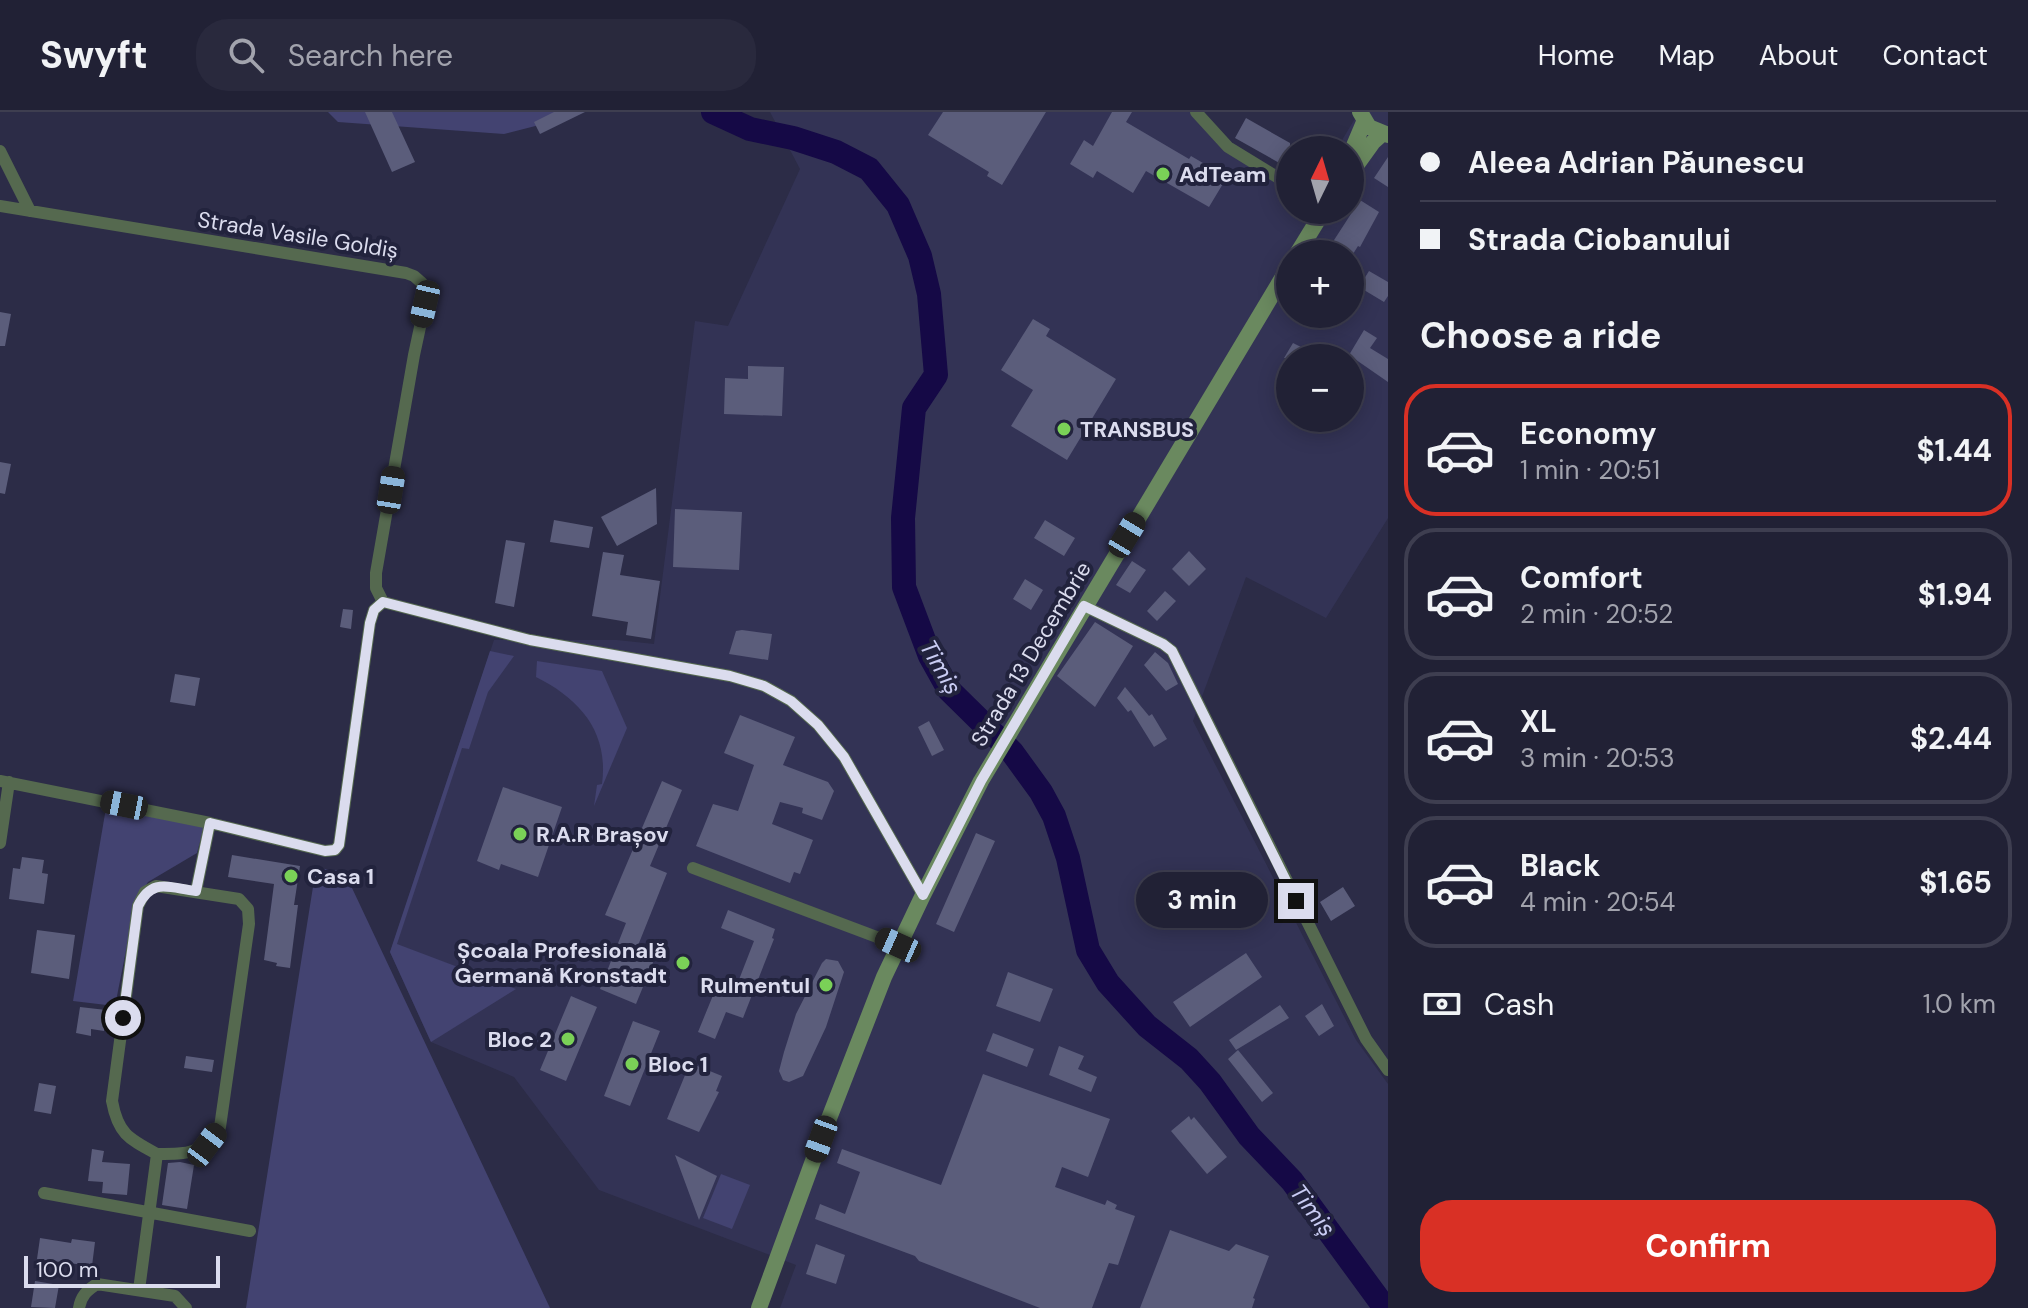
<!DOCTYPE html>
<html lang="en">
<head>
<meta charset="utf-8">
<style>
	body { margin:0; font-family:"DM Sans",sans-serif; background:#29293d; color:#f1f3f6; height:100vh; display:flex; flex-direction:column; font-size:30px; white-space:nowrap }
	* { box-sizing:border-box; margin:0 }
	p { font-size:26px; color:#a2a3ad }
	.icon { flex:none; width:44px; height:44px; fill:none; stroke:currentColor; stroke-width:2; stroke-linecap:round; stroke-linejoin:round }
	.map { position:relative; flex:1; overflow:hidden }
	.details { display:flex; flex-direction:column; background:#212135; width:640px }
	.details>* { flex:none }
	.top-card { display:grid; align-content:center; height:176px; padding:0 32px; background:#212135 }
	.needle { width:52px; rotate:5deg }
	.fabs { position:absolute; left:1276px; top:24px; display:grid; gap:16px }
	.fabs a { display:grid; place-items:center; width:88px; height:88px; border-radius:50%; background:#212135; box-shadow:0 4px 20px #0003,0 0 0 2px #3e3e50; font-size:40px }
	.scale { position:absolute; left:24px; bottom:20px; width:196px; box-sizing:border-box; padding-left:8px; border:4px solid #dbdcee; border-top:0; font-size:22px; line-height:28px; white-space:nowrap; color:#dbdcee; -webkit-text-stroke:6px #22233d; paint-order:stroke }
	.end { position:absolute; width:36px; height:36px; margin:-18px; border:10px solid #dbdcee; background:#111; box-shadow:0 0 0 4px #111 }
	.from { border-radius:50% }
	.bubble { position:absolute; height:56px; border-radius:28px; background:#212135; box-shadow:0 4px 20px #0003,0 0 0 2px #3e3e50; font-size:26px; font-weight:700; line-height:56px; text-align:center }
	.car { position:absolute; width:24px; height:48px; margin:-24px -12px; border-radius:10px; box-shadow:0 0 6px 2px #0007; background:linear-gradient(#222 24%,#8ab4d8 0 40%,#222 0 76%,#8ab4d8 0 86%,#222 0) }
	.top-card b { display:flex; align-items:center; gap:28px; height:76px; font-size:30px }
	.top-card b+b { border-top:2px solid #3e3e50 }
	.top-card i { width:20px; height:20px; background:#f1f3f6 }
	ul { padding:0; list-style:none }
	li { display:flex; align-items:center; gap:24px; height:132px; margin:0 16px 12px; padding:0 16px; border:4px solid #3e3e50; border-radius:32px }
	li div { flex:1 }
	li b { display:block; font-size:30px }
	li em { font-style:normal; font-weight:700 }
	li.selected { border-color:#d93025 }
	li>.icon { width:72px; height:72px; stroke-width:1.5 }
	h2 { padding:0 32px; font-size:36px; line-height:96px }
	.pay { display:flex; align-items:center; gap:20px; height:88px; padding:0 32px; font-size:30px }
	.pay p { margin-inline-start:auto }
	.cta { display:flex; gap:16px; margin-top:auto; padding:16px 32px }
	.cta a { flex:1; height:92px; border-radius:32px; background:#d93025; color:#fff; font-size:32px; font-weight:700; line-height:92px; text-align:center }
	header { display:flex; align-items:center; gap:48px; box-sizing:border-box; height:112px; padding:0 40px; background:#212135; border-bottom:2px solid #3e3e50 }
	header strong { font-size:38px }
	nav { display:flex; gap:44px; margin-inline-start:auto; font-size:28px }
	.search { width:560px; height:72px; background:#29293d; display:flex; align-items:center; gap:20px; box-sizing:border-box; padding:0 28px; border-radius:32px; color:#a2a3ad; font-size:30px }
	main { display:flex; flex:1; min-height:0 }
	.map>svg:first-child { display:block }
	.built { fill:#335; fill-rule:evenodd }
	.green { fill:#434371 }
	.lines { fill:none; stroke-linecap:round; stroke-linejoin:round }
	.river { stroke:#150946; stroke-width:24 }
	.building { fill:#5b5d7b }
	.street { stroke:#55694f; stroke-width:12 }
	.secondary { stroke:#6a895f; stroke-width:16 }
	.route { stroke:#dbdcee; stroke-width:10 }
	.poi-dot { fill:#7ad157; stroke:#22233d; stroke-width:3 }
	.labels { text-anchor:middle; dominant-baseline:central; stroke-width:8; stroke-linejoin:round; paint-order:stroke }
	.poi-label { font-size:22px; font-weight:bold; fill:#dbdcee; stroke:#22233d; text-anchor:start }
	.street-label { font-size:22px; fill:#dbdcee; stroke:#22233d }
	.water-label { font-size:24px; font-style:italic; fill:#c9ccf3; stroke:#22233d }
</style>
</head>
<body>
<header>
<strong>Swyft</strong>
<div class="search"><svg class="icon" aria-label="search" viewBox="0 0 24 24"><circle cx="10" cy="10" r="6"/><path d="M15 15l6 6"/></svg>Search here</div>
<nav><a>Home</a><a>Map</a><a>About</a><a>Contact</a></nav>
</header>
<main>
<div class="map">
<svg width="1388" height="1196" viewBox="0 0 1388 1196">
	<rect width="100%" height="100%" fill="#2c2c47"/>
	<path class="built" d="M770 0H1201L1234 33 1290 67V98H1350V38H1336L1359 0H1388V406L1326 506 1246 465 1193 609 1356 928 1388 972V1196H780L796 1153 599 1078 514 965 431 930 390 840 494 528H617L654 532 695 209 728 214 800 57ZM1290 142H1350V202H1290ZM1290 246H1350V306H1290Z"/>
	<path class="green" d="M328 0H563L555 9 504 22 338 10Z
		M490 539 514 544 488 580 469 637 462 636 397 832 516 877 431 930 390 840Z
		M537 549 602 559 627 616 594 694 597 673 602 672C609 620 580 587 536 565Z
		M106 696 204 715 197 741 148 770 136 788 115 894 73 889Z
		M316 756 344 759 550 1196H246Z
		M721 1062 750 1073 732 1117 703 1106Z"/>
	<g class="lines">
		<path class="river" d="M713 0 750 17 793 26 836 40 869 57 898 93 920 144 929 182 936 263 914 296 903 406 904 475 930 544 949 578 1012 640 1041 680 1054 704 1068 746 1088 838 1108 871 1147 914 1189 947 1210 970 1249 1024 1292 1069 1385 1196"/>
	</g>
	<path class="building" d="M365 0H392L415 50 392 60Z
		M554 0H585L540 22 534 10Z
		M943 0H1046L1002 73 987 64 989 60 928 23Z
		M1112 0H1132L1126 10 1189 47 1191 44 1227 65 1209 95 1146 59 1133 81 1097 59 1093 66 1070 52 1084 28 1093 34Z
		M1246 6 1290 31V57L1235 26Z
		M1388 45V75L1374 66Z
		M1360 88 1379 100 1360 135 1358 134 1353 142H1325Z
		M1369 159 1388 170V184L1384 190 1359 175Z
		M0 200 11 202 5 234H0Z
		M1033 207 1050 217 1046 224 1116 267 1067 348 1011 314 1033 278 1001 258Z
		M1364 218 1377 226 1370 236 1388 247V270L1349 243Z
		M1293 231 1309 239 1304 246H1284Z
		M748 254 784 255 782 304 724 302 725 266 748 267Z
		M0 350 11 352 5 382 0 381Z
		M656 376 657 412 617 434 601 405Z
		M675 397 742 400 739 458 673 455Z
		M554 408 593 415 589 436 550 430Z
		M1045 408 1075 426 1064 444 1034 426Z
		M506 428 525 431 514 495 495 491Z
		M1189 439 1206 457 1189 474 1172 457Z
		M603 440 624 443 620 463 660 469 651 527 626 523 628 510 592 504Z
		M1132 449 1146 458 1130 481 1116 473Z
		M1025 467 1043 478 1031 498 1013 487Z
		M1165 479 1176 489 1157 509 1147 499Z
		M343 497 353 498 351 517 340 515Z
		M1095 510 1133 534 1095 595 1057 564Z
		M742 518 772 522 768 548 729 542 736 519Z
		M1155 540 1168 551 1178 572 1166 579 1144 553Z
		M175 562 200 566 195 594 170 590Z
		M1125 575 1149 604 1152 602 1167 627 1154 635 1131 598 1128 600 1117 586Z
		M740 603 795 625 783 653 828 670 834 679 822 708 802 701 803 696 780 690 772 712 813 728 800 762 794 760 790 771 696 734 713 692 738 699 754 653 724 641Z
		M929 609 944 638 932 644 918 615Z
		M662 669 682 678 650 754 667 761 637 836 656 843 636 892 600 877 626 811 605 803Z
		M503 675 562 695 538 765 501 752 499 758 477 749Z
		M976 721 995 729 954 820 936 812Z
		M232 743 300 754 294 793H298L290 856 276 854 277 851 264 848 274 772 228 765Z
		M22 745 44 748 42 761 48 762 44 792 9 787 13 756 20 757Z
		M1343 775 1355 794 1331 809 1320 790Z
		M728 798 775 817 772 826 774 827 743 906 726 900 715 927 698 920 716 876 733 883 754 829 721 816Z
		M37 818 75 823 69 867 31 861Z
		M1246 841 1262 865 1190 915 1173 890Z
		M826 847 838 849 844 860 826 915 803 964 789 970 783 968 779 959 784 940 796 902 822 851Z
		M1008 860 1053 877 1040 910 996 894Z
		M571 884 597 895 566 969 540 958Z
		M1322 892 1334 914 1319 924 1305 904Z
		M1280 893 1289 906 1236 938 1229 928Z
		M80 895 106 898 104 919 91 917V924L76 921Z
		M633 909 660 919 630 994 604 984Z
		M993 921 1034 937 1027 955 986 939Z
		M1059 934 1084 944 1078 957 1097 965 1091 980 1049 963Z
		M1238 938 1273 981 1262 990 1228 947Z
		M186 944 214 948 212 960 184 956Z
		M690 951 722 964 716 979 719 980 699 1020 667 1007Z
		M983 962 1110 1007 1088 1065 1062 1055 1055 1075 1105 1093 1107 1088 1117 1093 1115 1097 1135 1104 1118 1153 1109 1151 1092 1196H1040L919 1149 915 1144 815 1107 820 1092 845 1102 860 1060 837 1051 842 1037 941 1073Z
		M39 971 56 974 51 1002 34 999Z
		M1189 1004 1191 1008 1194 1005 1227 1045 1207 1062 1171 1019Z
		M92 1037 104 1039 102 1050 130 1052 127 1083 102 1081 103 1070 88 1069Z
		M675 1043 717 1064 699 1108Z
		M180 1050 194 1053 187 1097 162 1093 168 1051Z
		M1170 1118 1229 1139 1236 1132 1269 1144 1253 1186 1255 1187 1252 1196H1140Z
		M40 1126 71 1131 72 1127 95 1130 92 1154 37 1147Z
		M816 1132 845 1143 836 1172 806 1162Z
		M35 1169 59 1173 55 1196 31 1195Z"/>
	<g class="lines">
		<path class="street" d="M1196 0 1228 35 1290 73
			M0 39 30 99
			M0 94 406 161 414 164 422 171 425 192 414 243 376 461V476L383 490
			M383 490 530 528 730 564 764 574 791 589 818 613 844 645 923 783
			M1084 494 1163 532 1172 539 1366 927 1388 958
			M0 669 210 711 325 739 335 738 339 733 370 511 374 498 383 490
			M0 731 9 670
			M693 756 898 833
			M196 779 210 711
			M44 1081 250 1119
			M139 1178 157 1042C190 1042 201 1042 220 1015L249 812 248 797 239 787 156 774 145 780 138 794 112 989C118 1022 129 1027 157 1042
			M79 1196C81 1184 87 1178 97 1172L175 1184 186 1196"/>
		<path class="secondary" d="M1360 0 1369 15 1388 23
			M1350 43 1364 10
			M1350 62 1373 30 1382 22
			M1297 142 1324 98
			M759 1196 821 1027 884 865 923 783 981 669 1290 153"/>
	</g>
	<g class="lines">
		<path class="route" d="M123 906 138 794C152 765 169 776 196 779L210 711 325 739 335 738 339 733 370 511 374 498 383 490 530 528 730 564 764 574 791 589 818 613 844 645 923 783 981 669 1084 494 1163 532 1172 539 1296 789"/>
	</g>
	<g class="poi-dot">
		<circle cx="1163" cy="62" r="8"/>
		<circle cx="1064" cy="317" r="8"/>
		<circle cx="520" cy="722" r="8"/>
		<circle cx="291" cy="764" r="8"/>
		<circle cx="683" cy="851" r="8"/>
		<circle cx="826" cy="873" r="8"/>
		<circle cx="568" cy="927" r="8"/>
		<circle cx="632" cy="952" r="8"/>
	</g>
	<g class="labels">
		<g class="poi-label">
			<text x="1179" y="62">AdTeam</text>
			<text x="1080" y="317">TRANSBUS</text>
			<text x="536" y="722">R.A.R Brașov</text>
			<text x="307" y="764">Casa 1</text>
			<text x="667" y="838" text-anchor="end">Școala Profesională<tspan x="667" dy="25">Germană Kronstadt</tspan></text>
			<text x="810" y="873" text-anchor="end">Rulmentul</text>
			<text x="552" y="927" text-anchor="end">Bloc 2</text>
			<text x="648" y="952">Bloc 1</text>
		</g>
		<g class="street-label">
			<text transform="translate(298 123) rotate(9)">Strada Vasile Goldiș</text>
			<text transform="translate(1031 542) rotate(-59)">Strada 13 Decembrie</text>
		</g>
		<g class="water-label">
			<text transform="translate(941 555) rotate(60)">Timiș</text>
			<text transform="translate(1313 1098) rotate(53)">Timiș</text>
		</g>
	</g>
</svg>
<div class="fabs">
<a><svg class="needle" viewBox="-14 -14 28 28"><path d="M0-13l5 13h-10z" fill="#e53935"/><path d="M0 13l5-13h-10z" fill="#a2a3ad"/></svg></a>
<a>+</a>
<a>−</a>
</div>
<div class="scale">100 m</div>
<i class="end from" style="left:123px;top:906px"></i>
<i class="end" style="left:1296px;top:789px"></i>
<div class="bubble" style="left:1136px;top:760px;width:132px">3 min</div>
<i class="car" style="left:425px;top:192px;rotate:193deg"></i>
<i class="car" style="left:391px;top:378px;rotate:9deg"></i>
<i class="car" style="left:1127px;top:423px;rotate:31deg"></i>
<i class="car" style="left:124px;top:693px;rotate:281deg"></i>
<i class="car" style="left:898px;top:833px;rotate:294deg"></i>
<i class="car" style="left:821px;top:1027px;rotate:200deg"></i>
<i class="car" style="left:207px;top:1033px;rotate:37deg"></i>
</div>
<section class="details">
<div class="top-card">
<b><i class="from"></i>Aleea Adrian Păunescu</b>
<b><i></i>Strada Ciobanului</b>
</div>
<h2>Choose a ride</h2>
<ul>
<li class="selected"><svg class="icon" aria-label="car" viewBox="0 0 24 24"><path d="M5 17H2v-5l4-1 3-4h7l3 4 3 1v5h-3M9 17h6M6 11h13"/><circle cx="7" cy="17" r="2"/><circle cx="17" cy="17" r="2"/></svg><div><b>Economy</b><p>1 min · 20:51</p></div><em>$1.44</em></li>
<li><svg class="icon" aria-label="car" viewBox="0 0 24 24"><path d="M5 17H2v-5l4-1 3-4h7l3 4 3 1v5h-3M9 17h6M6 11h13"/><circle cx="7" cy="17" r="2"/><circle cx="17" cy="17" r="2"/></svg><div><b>Comfort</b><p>2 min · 20:52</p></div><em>$1.94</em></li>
<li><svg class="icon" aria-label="car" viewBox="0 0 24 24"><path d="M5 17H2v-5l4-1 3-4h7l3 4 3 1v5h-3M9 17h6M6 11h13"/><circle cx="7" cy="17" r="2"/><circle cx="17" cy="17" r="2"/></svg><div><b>XL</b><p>3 min · 20:53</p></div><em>$2.44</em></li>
<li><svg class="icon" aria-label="car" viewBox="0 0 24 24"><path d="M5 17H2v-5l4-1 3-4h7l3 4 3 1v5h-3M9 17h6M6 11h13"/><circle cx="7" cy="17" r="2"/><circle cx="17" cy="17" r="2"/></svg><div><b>Black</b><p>4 min · 20:54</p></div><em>$1.65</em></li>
</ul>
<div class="pay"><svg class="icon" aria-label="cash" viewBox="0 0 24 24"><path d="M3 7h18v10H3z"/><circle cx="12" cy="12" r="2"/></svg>Cash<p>1.0 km</p></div>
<div class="cta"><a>Confirm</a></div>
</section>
</main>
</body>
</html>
